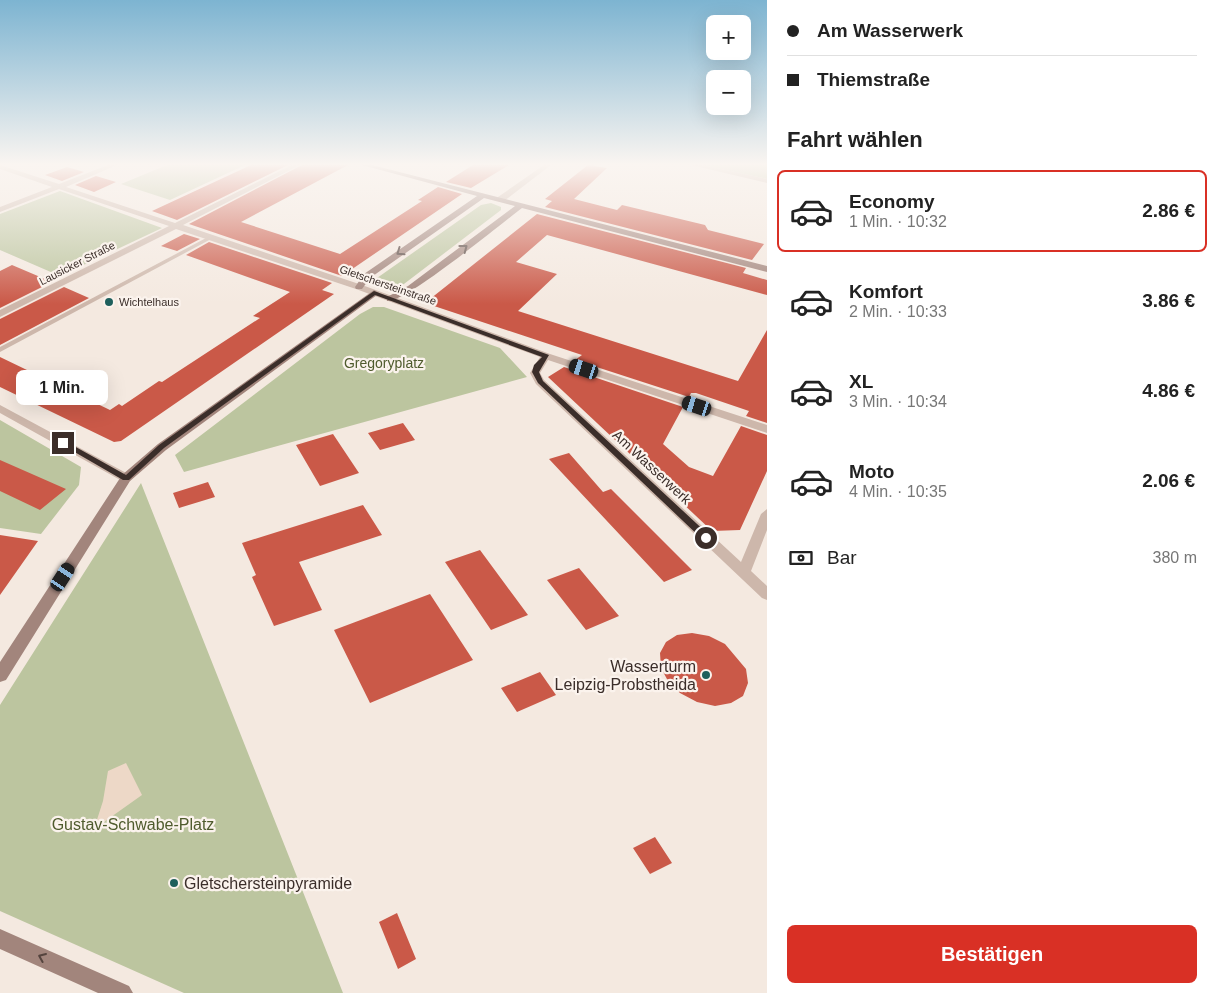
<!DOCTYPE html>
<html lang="de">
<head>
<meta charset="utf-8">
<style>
	body { margin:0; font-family:Arial,sans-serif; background:#f2f2f2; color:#222; height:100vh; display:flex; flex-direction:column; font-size:19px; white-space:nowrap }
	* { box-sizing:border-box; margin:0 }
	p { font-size:16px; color:#767676 }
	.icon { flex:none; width:28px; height:28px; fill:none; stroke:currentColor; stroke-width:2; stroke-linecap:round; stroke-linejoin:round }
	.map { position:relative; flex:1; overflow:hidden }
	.drawer { display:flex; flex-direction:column; background:#fff; width:450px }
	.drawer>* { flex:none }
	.guide { display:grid; align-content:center; height:110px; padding:0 20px; background:#fff }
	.buttons { position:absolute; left:706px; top:15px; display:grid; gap:10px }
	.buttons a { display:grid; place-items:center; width:45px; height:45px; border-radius:8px; background:#fff; box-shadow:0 5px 20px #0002; font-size:25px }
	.end { position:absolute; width:22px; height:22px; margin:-11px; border:6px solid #3b2e2a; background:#fff; box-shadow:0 0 0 2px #fff }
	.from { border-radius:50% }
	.bubble { position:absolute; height:35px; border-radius:8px; background:#fff; box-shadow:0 5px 20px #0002; font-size:16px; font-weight:600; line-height:35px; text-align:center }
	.car { position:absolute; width:15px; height:30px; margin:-15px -8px; border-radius:6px; box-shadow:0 0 4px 1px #0007; background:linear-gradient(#222 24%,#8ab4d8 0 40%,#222 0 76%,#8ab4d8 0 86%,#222 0) }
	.guide b { display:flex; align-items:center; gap:18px; height:48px; font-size:19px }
	.guide b+b { border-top:1px solid #e0e0e0 }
	.guide i { width:12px; height:12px; background:#222 }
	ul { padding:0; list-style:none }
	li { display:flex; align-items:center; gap:15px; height:82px; margin:0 10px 8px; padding:0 10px; border:2px solid transparent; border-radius:8px }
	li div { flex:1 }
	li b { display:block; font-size:19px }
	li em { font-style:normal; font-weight:600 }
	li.selected { border-color:#d93025 }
	li>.icon { width:45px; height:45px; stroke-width:1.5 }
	h2 { padding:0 20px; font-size:22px; line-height:60px }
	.pay { display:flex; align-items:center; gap:12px; height:55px; padding:0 20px; font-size:19px }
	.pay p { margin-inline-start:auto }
	.action { display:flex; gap:10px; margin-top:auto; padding:10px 20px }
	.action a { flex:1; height:58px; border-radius:8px; background:#d93025; color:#fff; font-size:20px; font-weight:600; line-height:58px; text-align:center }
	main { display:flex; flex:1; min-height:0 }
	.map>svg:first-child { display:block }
	.green { fill:#bcc59f }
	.plaza { fill:#edd8c7 }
	.building { fill:#ca5948 }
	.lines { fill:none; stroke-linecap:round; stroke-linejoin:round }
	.lane { fill:#cdb7ab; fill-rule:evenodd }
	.street { fill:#cdb7ab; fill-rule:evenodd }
	.secondary { fill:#a2857c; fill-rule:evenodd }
	.oneway { stroke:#55443e }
	.route { fill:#3b2e2a }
	.poi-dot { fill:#1e5f5c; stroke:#fbf3ed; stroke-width:2 }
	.labels { text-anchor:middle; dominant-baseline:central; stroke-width:4.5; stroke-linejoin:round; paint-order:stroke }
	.far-street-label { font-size:11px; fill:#3b2e2a; stroke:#fbf3ed }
	.far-poi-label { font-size:11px; fill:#3b2e2a; stroke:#fbf3ed; text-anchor:start }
	.park-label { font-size:14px; fill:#4f5b2d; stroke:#fbf3ed }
	.street-label { font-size:14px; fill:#3b2e2a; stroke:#fbf3ed }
	.near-poi-label { font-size:16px; fill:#3b2e2a; stroke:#fbf3ed; text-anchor:end }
	.near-park-label { font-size:16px; fill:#4f5b2d; stroke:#fbf3ed }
</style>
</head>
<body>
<main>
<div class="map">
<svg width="767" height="993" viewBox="0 0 767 993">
	<rect width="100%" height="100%" fill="#f4e9e0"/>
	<path class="green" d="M167 165H245L170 200 121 184Z
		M703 165H767V179Z
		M60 191 162 228 60 276 0 250V214Z
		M491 203 501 207V210L400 287 393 290 373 284 377 278 481 205Z
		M373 307H384L500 348 527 377 184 472 175 455 360 314Z
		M0 420 81 467 79 485 41 534 0 528Z
		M141 483 343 993H184L0 911V705Z"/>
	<path class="plaza" d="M126 763 142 795 94 829 103 801 108 771Z"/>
	<path class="building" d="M251 165H288L177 220 152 211Z
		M302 165H348L241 222 340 254 422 201 418 200 438 187 462 194 342 276 189 224Z
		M473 165H509L471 188 446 182Z
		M588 165 607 168 574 199 617 210 622 205 705 225 708 230 764 244 752 260 545 207 552 201 545 199Z
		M67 167 84 172 62 181 45 175Z
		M96 176 116 182 94 192 75 185Z
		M537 214 746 268 743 273 767 280V295L547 235 516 262 557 274 518 311 738 381 767 330V423L746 416 749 411 696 393H691L689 397 575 360 582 355 425 303Z
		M184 234 200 239 177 251 161 246Z
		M209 242 332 283 322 290 334 294 121 441 114 442 0 387V357L110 410 119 404 122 406 159 381 162 382 260 318 253 316 290 292 186 255Z
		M12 265 52 282 0 308V271Z
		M64 287 89 298 0 345V319Z
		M564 367 683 407 663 444 689 467 713 476 741 426 767 435V471L740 530 712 531 548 377Z
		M403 423 415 440 380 450 368 433Z
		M333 434 359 473 320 486 296 445Z
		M569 453 603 492 611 489 692 570 664 582 549 459Z
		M0 460 41 478 66 489 40 510 0 491Z
		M208 482 215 497 179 508 173 493Z
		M363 505 382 535 299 562 322 610 274 626 252 577 256 575 242 543Z
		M0 535 38 541 0 595Z
		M480 550 528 615 491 630 445 562Z
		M579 568 619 616 586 630 547 580Z
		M430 594 473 660 370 703 334 630Z
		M692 633 709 636 725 644 746 669 748 683 743 696 731 703 715 706 697 702 680 693 668 681 661 668 660 653 666 642 677 635Z
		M540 672 556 695 517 712 501 688Z
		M655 837 672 863 650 874 633 848Z
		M397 913 416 959 398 969 379 922Z"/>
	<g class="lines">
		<path class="lane" d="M208 237 213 238 0 352V347Z"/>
		<path class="street" d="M0 165 59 184 108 165H117L66 187 175 223 292 165H300L183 225 362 285 550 354 767 425V433L548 360 540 373 544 380 741 562 761 514 767 509V530L751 571 767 586V600L762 598 536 384 530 373 540 357 356 289 176 229 0 317V310L169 226 59 189 0 212V207L52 187 0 169Z
			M544 165H551L504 201H498V197Z
			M691 165H703L767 179V183Z
			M0 405 130 475 132 478 130 481H122L0 413Z"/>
		<path class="secondary" d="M362 165H372L767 266V272L522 208C502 223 404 304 387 301V297L408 286 515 206 484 198 370 278 362 289H356L355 287 364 274 477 196Z
			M374 290 379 293 377 295 166 450 130 481 6 680 0 682V662L122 475 158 444Z
			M0 929 129 986 133 993H98L0 949Z"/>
	</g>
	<defs><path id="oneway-chevron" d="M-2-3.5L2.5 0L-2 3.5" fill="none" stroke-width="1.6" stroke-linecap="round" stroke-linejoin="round" transform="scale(1.25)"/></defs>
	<g class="oneway">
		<use href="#oneway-chevron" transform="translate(464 248) rotate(-37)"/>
		<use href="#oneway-chevron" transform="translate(400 252) rotate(145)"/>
		<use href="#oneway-chevron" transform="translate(42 957) rotate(-157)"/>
	</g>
	<linearGradient id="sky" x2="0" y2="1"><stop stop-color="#7db4d1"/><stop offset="0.54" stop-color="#faf5f1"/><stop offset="1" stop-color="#faf5f1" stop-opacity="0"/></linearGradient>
	<rect width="767" height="304" fill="url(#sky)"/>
	<path class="route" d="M374 291 549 355 539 372 543 381 710 536V540H703L538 383 532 372 534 365 542 357 375 295 164 448 129 480H123L59 443 65 441 126 475 159 445Z"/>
	<g class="poi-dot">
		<circle cx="109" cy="302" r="5"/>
		<circle cx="706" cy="675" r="5"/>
		<circle cx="174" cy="883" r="5"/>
	</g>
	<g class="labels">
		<g class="far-street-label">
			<text transform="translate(77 263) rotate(-27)">Lausicker Straße</text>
			<text transform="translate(388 285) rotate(19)">Gletschersteinstraße</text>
		</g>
		<g class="far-poi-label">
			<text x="119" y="302">Wichtelhaus</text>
		</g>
		<g class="park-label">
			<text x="384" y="363">Gregoryplatz</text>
		</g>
		<g class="street-label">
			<text transform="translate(652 467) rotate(43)">Am Wasserwerk</text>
		</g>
		<g class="near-poi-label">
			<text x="696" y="666">Wasserturm<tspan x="696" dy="18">Leipzig-Probstheida</tspan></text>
			<text x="184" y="883" text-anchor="start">Gletschersteinpyramide</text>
		</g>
		<g class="near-park-label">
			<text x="133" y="824">Gustav-Schwabe-Platz</text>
		</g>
	</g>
</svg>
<div class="buttons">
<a>+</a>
<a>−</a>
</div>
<i class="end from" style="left:706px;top:538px"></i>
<i class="end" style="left:63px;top:443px"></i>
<div class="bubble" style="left:16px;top:370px;width:92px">1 Min.</div>
<i class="car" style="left:584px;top:369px;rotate:288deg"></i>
<i class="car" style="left:697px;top:406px;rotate:288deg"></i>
<i class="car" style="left:63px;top:577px;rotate:33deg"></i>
</div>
<section class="drawer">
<div class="guide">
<b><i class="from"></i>Am Wasserwerk</b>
<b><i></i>Thiemstraße</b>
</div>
<h2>Fahrt wählen</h2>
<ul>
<li class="selected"><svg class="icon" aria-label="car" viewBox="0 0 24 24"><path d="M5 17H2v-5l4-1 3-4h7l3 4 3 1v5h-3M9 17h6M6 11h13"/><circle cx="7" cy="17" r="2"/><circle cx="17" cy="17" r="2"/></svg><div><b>Economy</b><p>1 Min. · 10:32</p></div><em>2.86 €</em></li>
<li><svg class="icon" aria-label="car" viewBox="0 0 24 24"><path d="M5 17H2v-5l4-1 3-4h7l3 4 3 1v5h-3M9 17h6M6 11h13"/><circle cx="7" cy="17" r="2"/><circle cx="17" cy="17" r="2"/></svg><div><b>Komfort</b><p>2 Min. · 10:33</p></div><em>3.86 €</em></li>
<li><svg class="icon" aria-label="car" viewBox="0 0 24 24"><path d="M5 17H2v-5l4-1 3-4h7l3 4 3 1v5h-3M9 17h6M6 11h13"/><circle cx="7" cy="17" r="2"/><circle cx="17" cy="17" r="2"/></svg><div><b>XL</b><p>3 Min. · 10:34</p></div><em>4.86 €</em></li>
<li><svg class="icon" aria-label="car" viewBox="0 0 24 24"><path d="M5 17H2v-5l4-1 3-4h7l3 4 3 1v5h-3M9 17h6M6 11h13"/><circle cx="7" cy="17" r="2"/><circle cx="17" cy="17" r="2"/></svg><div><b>Moto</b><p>4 Min. · 10:35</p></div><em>2.06 €</em></li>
</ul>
<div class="pay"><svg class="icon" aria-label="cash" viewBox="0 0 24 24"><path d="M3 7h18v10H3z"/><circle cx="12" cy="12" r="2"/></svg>Bar<p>380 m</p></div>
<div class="action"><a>Bestätigen</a></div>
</section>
</main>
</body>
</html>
